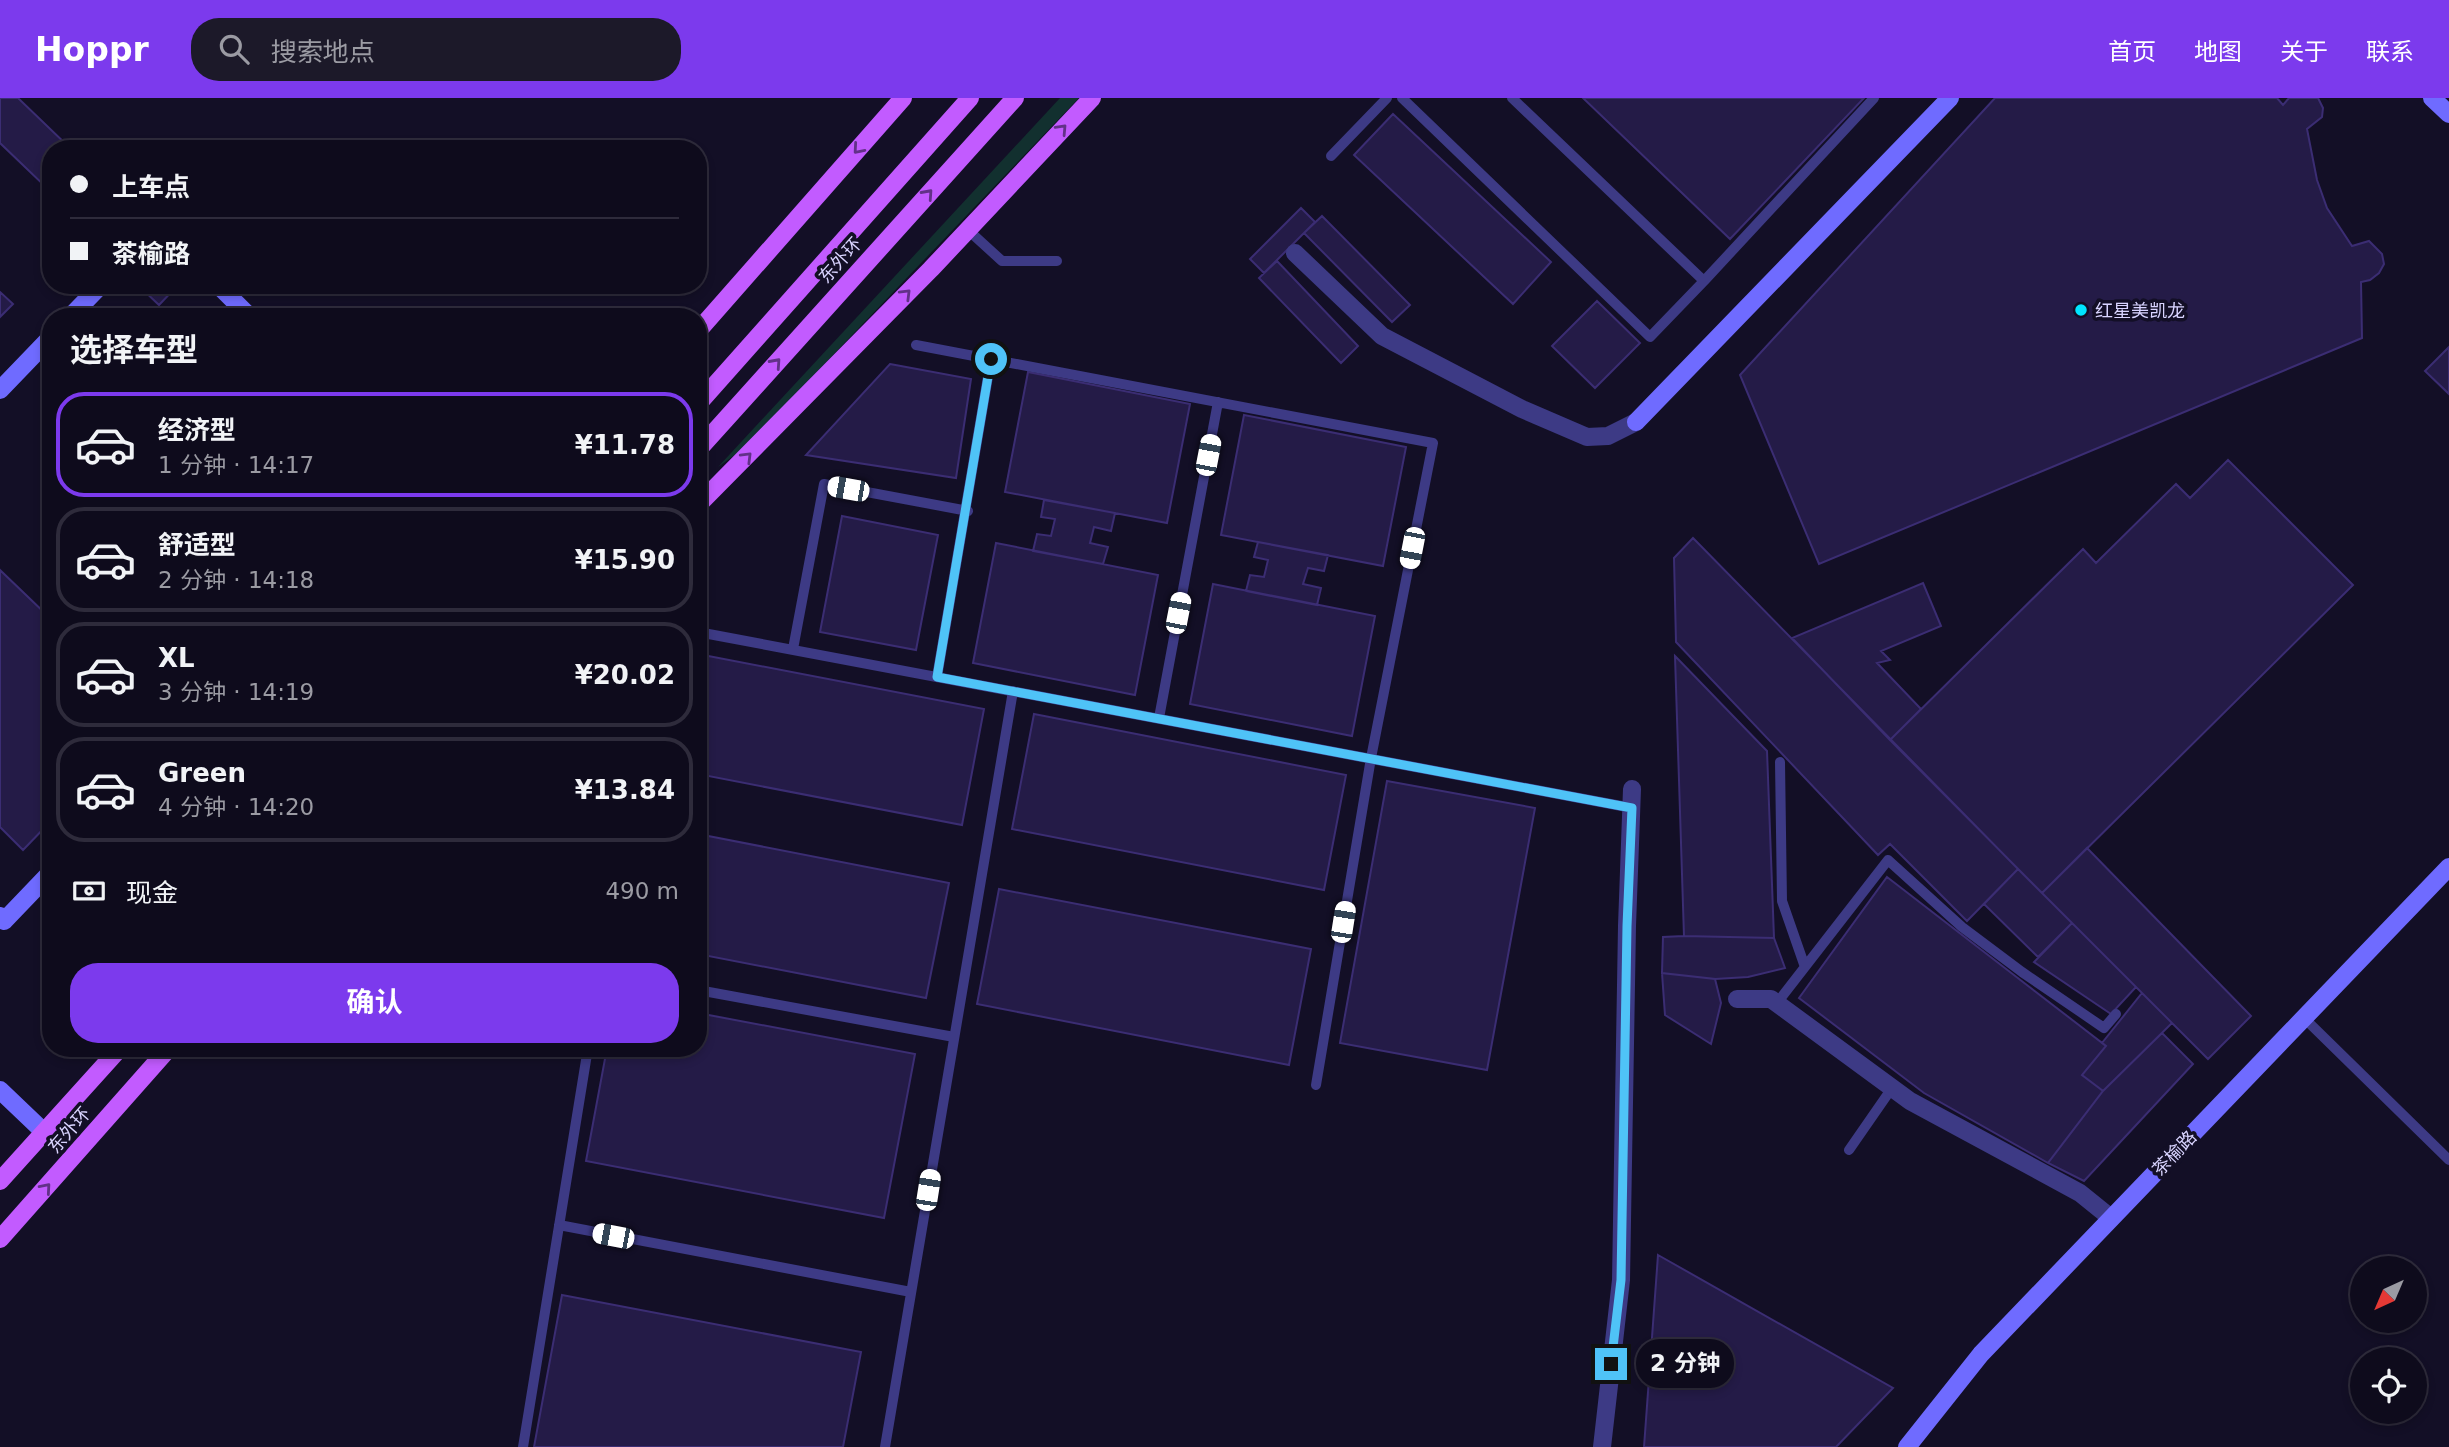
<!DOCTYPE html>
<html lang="zh">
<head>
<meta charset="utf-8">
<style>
	body { margin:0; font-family:"DejaVu Sans","Noto Sans SC",sans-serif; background:#1c1929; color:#f1f3f6; height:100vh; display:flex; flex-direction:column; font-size:26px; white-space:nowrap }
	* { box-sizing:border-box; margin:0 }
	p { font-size:23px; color:#9b9ba3 }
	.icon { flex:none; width:38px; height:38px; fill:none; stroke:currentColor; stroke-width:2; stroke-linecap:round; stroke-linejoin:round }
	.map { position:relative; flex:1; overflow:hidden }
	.panel { position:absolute; left:42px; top:210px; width:665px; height:749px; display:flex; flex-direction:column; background:#0e0b1c; border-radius:28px; box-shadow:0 4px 10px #0003,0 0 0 2px #2e2b3b }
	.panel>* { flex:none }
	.hud { position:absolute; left:42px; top:42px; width:665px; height:154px; border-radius:28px; box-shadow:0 4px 10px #0003,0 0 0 2px #2e2b3b; display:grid; align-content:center; height:154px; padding:0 28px; background:#0e0b1c }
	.needle { width:46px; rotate:224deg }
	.buttons { position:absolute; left:2350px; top:1158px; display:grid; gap:14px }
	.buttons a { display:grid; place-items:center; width:77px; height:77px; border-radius:50%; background:#0e0b1c; box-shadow:0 4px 10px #0003,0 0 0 2px #2e2b3b; font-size:35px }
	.end { position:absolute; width:32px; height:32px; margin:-16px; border:9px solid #4fc3f7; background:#111; box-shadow:0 0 0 4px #111 }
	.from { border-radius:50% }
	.bubble { position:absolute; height:49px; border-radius:24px; background:#0e0b1c; box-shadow:0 4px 10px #0003,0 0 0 2px #2e2b3b; font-size:23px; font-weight:700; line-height:49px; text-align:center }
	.car { position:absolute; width:21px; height:42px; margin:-21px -10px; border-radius:9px; box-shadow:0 0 5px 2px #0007; background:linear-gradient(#fff 24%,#345 0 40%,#fff 0 76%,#345 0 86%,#fff 0) }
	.hud b { display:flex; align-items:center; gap:24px; height:66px; font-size:26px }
	.hud b+b { border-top:2px solid #2e2b3b }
	.hud i { width:18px; height:18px; background:#f1f3f6 }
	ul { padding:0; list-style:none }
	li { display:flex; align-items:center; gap:21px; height:105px; margin:0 14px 10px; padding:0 14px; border:4px solid #2e2b3b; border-radius:28px }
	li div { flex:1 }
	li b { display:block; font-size:26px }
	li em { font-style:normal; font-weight:700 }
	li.active { border-color:#7c3aed }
	li>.icon { width:63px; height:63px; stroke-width:1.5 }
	h2 { padding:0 28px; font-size:32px; line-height:84px }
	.pay { display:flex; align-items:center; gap:18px; height:77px; padding:0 28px; font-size:26px }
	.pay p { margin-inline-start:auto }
	.primary-button { display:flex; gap:14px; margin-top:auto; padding:14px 28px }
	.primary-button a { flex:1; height:80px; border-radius:28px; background:#7c3aed; color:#fff; font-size:28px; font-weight:700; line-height:80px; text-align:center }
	header { display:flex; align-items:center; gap:42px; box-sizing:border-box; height:98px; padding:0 35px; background:#7c3aed; color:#fff }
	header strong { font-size:33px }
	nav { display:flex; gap:38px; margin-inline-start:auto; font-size:24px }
	.search { width:490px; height:63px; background:#1c1929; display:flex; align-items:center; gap:18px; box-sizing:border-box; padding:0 24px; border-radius:28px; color:#9b9ba3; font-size:26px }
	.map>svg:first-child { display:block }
	.green { fill:#12302f }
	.building { fill:#241b47; stroke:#3b2d73; stroke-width:2 }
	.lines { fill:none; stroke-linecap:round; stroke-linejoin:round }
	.lane { stroke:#3d3a85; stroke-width:10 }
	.street { stroke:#3d3a85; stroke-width:18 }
	.secondary { stroke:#6f6bff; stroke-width:18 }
	.primary { stroke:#c25bff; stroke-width:18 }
	.oneway { stroke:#623188 }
	.route { stroke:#4fc3f7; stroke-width:9 }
	.poi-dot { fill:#00e5ff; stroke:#130f26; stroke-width:2.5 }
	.labels { text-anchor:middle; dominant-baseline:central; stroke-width:7; stroke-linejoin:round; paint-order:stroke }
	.street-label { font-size:18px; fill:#d9d4ff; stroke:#130f26 }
	.poi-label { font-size:18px; fill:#d9d4ff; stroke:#130f26; text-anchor:start }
</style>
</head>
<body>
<header>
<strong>Hoppr</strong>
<div class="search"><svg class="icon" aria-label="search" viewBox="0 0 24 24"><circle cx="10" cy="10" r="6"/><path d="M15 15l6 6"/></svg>搜索地点</div>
<nav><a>首页</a><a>地图</a><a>关于</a><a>联系</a></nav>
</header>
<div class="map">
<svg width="2449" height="1349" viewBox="0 0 2449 1349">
	<rect width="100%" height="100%" fill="#130f26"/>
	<path class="green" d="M1060 0H1079L743 351 718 369Z"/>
	<path class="building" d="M0 0H18L71 51H51V94L0 45Z
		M1583 0H1864L1730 141Z
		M1995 0H2277L2283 7 2289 0H2318L2323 10 2322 19 2307 31 2317 82 2327 110 2352 148 2369 143 2382 156 2384 166 2379 175 2370 182 2361 184 2362 240 1819 466 1740 277Z
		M1393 16 1551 164 1513 206 1354 57Z
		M1301 110 1315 124 1264 175 1250 161Z
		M1322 118 1410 207 1392 224 1304 135Z
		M1277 163 1358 248 1341 265 1259 180Z
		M138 187H178L159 207Z
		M0 194 13 206 0 219Z
		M1597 203 1640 245 1595 290 1552 248Z
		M2449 249V296L2425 273Z
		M890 266 971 281 956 380 806 357Z
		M1028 274 1190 306 1167 425 1005 394Z
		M1244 317 1406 349 1383 468 1221 437Z
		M2228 362 2353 487 2042 795 1890 642 2083 451 2096 465 2176 386 2190 400Z
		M1044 402 1115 415 1111 433 1094 429 1090 445 1108 449 1103 466 1033 453 1037 436 1051 438 1055 421 1041 419Z
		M842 418 938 437 916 552 820 534Z
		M1693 440 2018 771 1967 823 1890 746 1878 757 1676 544 1674 460Z
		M1258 444 1328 457 1324 473 1308 470 1303 486 1321 490 1317 507 1246 493 1250 477 1264 479 1268 462 1254 459Z
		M996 445 1158 477 1135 597 973 565Z
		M0 472 51 521V723L23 752 0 729Z
		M1923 485 1941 528 1881 553 1890 562 1877 565 1921 611 1890 642 1792 540Z
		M1213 486 1375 518 1352 638 1190 606Z
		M698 556 984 611 962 727 698 676Z
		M1675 558 1767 653 1774 840 1684 838Z
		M1034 616 1346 677 1324 792 1012 731Z
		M1387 683 1535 710 1487 972 1340 945Z
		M698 736 949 785 926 900 698 856Z
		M2087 750 2251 918 2208 961 2042 795Z
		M2018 771 2072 825 2038 859 1984 806Z
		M1887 779 2106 948 2082 977 2103 993 2048 1065 1924 995 1799 900Z
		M999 791 1311 851 1289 967 977 906Z
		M2072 825 2136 889 2111 916 2034 864Z
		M1684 838 1774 840 1785 870 1748 879 1715 881 1662 875 1663 839Z
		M1662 875 1715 881 1721 905 1711 946 1665 917Z
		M2142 895 2172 925 2103 993 2082 977 2106 948 2102 945Z
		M698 915 915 956 884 1120 586 1063 607 950H698Z
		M2162 935 2193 966 2084 1083 2048 1065 2103 993Z
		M1658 1157 1893 1290 1836 1349H1644Z
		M562 1197 861 1254 843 1349H534Z"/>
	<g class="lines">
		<path class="lane" d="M1402 0 1650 239 1704 183
			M1512 0 1704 183 1874 0
			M1331 58 1387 0
			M968 132 1002 163H1057
			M916 247 1433 345 1371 660 1316 987
			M698 534 1632 710
			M793 551 824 386 968 413
			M937 579 991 261
			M1159 620 1218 304
			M1780 664 1782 803 1805 869
			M698 892 954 939
			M1777 905 1888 762 1962 829 2022 874 2104 930 2116 916
			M2303 919 2449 1062
			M1849 1052 1892 990
			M559 1127 911 1194
			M523 1349 588 950
			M885 1349 1013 593"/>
		<path class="street" d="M1295 155 1382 238 1522 311 1587 339 1608 338 1636 324
			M1737 901H1771L1910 1003 2080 1095 2111 1120
			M1602 1349 1621 1182 1627 828 1632 691"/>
		<path class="secondary" d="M2432 0 2449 16
			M218 187 250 219
			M70 219 101 187
			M0 292 51 239
			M1636 324 1950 0
			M0 818 4 823 51 774
			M0 992 44 1034
			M1907 1349 1981 1256 2449 769"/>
		<path class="primary" d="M698 233 903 0
			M698 306 970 0
			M698 352 1015 0
			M698 407 931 171 1092 0
			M0 1083 120 950
			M0 1141 169 950"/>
	</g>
	<defs><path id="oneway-chevron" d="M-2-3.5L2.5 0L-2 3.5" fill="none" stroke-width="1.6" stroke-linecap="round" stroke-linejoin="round" transform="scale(1.75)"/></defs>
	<g class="oneway">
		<use href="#oneway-chevron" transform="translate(1062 31) rotate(-47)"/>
		<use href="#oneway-chevron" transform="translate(858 51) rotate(131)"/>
		<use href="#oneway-chevron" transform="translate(928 96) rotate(-48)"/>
		<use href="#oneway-chevron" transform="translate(906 196) rotate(-45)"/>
		<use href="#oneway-chevron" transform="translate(776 265) rotate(-48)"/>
		<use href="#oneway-chevron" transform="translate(747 359) rotate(-45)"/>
		<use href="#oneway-chevron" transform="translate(46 1090) rotate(-49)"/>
	</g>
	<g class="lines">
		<path class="route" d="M991 261 937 579 1632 710 1627 828 1621 1182 1611 1266"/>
	</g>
	<circle class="poi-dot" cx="2081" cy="212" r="7"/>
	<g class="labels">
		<g class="street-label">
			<text transform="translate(840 162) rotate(-48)">东外环</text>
			<text transform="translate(69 1032) rotate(-49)">东外环</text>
			<text transform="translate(2174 1055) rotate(-46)">茶榆路</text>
		</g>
		<g class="poi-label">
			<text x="2095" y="212">红星美凯龙</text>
		</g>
	</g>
</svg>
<div class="buttons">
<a><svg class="needle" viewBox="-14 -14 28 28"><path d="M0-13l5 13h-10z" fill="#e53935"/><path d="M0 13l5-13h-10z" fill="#9b9ba3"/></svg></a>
<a><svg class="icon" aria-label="locate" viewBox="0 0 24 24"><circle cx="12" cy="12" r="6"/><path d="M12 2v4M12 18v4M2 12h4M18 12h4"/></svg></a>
</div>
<i class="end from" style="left:991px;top:261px"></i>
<i class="end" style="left:1611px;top:1266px"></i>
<div class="bubble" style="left:1636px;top:1241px;width:98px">2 分钟</div>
<i class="car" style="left:1208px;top:357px;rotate:11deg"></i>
<i class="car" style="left:848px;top:391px;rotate:280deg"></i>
<i class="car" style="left:1412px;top:450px;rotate:191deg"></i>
<i class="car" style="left:1178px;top:515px;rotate:11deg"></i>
<i class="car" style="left:1343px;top:824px;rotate:9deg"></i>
<i class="car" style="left:928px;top:1092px;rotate:9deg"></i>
<i class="car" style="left:613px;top:1138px;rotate:281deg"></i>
<div class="hud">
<b><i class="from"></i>上车点</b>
<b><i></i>茶榆路</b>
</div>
<section class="panel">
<h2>选择车型</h2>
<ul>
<li class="active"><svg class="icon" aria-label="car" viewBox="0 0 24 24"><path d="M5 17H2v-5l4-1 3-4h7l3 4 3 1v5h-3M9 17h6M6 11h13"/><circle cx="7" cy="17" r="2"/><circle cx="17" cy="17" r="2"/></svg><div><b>经济型</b><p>1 分钟 · 14:17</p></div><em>¥11.78</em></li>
<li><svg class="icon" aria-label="car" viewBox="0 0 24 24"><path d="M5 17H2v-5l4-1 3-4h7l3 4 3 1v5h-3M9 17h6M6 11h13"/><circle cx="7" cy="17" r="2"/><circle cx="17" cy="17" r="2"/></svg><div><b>舒适型</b><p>2 分钟 · 14:18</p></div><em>¥15.90</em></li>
<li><svg class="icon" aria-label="car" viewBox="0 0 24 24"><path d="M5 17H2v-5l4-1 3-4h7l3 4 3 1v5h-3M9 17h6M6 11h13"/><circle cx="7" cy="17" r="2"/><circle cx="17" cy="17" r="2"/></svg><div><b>XL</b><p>3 分钟 · 14:19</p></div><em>¥20.02</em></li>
<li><svg class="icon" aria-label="car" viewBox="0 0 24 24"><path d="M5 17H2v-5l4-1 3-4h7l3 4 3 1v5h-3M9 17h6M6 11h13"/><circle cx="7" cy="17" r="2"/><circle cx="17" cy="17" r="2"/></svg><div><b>Green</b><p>4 分钟 · 14:20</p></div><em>¥13.84</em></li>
</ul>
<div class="pay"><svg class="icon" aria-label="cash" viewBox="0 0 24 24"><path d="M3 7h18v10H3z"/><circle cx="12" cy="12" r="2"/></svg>现金<p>490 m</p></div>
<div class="primary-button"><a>确认</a></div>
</section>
</div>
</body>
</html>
